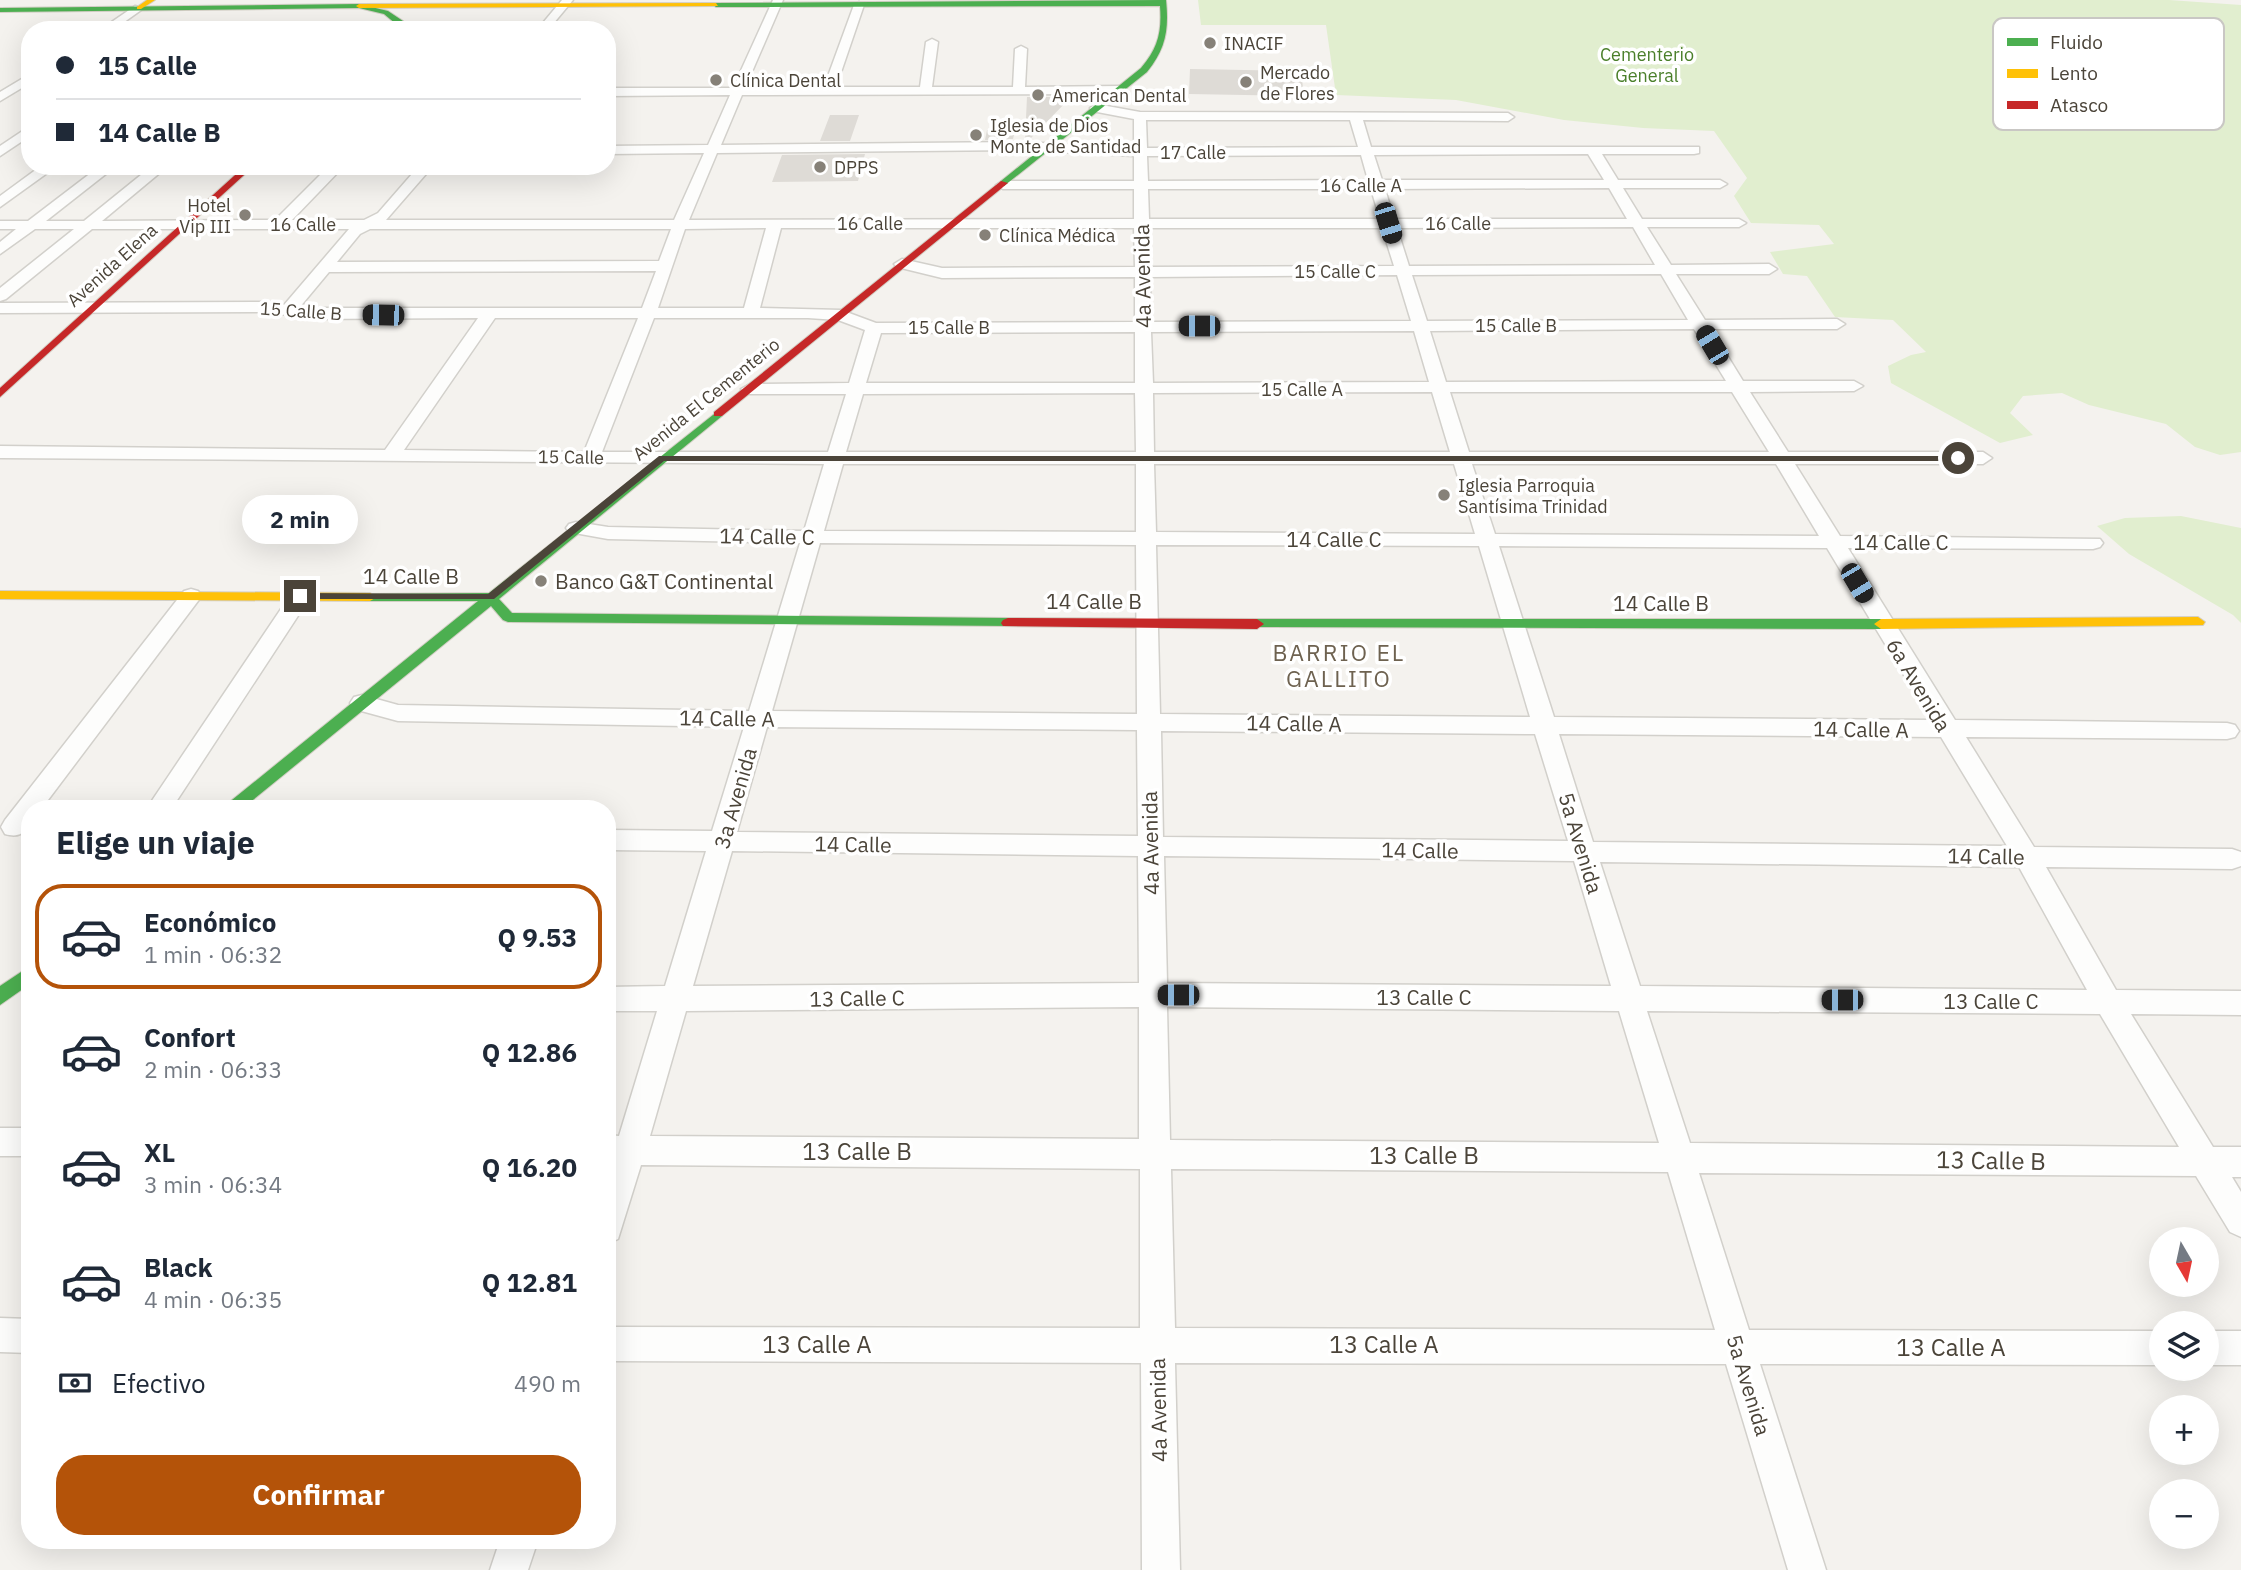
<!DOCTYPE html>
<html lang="es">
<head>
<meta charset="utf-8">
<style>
	body { margin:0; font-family:"IBM Plex Sans",sans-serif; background:#f6f6f7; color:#1f2937; height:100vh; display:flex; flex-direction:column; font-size:26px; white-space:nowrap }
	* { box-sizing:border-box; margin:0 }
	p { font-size:23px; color:#747a83 }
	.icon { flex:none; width:38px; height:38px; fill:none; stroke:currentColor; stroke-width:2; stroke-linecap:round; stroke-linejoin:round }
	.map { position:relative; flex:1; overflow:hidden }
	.details { position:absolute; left:21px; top:800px; width:595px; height:749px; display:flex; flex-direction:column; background:#fff; border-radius:28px; box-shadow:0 7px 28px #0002 }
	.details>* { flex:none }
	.banner { position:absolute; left:21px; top:21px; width:595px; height:154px; border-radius:28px; box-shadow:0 7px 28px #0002; display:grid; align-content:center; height:154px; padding:0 35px; background:#fff }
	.needle { width:46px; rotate:171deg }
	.buttons { position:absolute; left:2149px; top:1227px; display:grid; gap:14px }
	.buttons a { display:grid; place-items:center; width:70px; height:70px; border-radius:50%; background:#fff; box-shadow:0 7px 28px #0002; font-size:35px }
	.end { position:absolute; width:32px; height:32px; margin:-16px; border:9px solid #4b4439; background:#fff; box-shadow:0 0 0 4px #fff }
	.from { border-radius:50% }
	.bubble { position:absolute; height:49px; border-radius:24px; background:#fff; box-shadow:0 7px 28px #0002; font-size:23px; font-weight:800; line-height:49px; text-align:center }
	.car { position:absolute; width:21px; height:42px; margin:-21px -10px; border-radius:9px; box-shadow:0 0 5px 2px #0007; background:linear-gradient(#222 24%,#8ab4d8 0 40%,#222 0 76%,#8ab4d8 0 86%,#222 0) }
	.banner b { display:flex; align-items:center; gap:24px; height:66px; font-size:26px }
	.banner b+b { border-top:2px solid #e0e1e3 }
	.banner i { width:18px; height:18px; background:#1f2937 }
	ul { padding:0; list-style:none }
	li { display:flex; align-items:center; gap:21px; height:105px; margin:0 14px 10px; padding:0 21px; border:4px solid transparent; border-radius:28px }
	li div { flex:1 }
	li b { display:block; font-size:26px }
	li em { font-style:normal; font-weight:800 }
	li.selected { border-color:#b45309 }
	li>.icon { width:63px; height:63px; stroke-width:1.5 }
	h2 { padding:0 35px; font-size:32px; line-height:84px }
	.pay { display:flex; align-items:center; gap:18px; height:77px; padding:0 35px; font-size:26px }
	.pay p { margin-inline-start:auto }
	.action { display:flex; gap:14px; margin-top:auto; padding:14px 35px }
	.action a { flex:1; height:80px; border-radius:28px; background:#b45309; color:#fff; font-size:28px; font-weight:800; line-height:80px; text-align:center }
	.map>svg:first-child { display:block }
	.green { fill:#e1eecf }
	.building { fill:#dedbd6 }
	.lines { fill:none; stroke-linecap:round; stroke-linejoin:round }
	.street-casing { stroke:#d2d0cb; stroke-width:3 }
	.fast-casing { stroke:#d3cfc5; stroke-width:2 }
	.slow-casing { stroke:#d3cfc5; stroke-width:2 }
	.jam-casing { stroke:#d3cfc5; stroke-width:2 }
	.street { fill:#fdfdfc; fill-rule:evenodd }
	.fast { fill:#4caf50; fill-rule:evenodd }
	.slow { fill:#ffc107; fill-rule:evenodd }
	.jam { fill:#c62828; fill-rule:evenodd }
	.route { fill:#4b4439 }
	.poi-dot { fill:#868178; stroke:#fff; stroke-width:2.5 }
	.labels { text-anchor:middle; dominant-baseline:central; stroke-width:7; stroke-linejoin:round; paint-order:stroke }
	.far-poi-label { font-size:18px; fill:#4b4439; stroke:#fff; text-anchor:start }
	.far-park-label { font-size:18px; fill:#4a7f2a; stroke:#fff }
	.far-street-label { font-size:18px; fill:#4b4439; stroke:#fff }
	.street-label { font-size:21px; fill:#4b4439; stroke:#fff }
	.poi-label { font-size:21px; fill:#4b4439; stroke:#fff; text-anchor:start }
	.neighbourhood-label { font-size:23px; letter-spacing:2px; fill:#6e6250; stroke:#fff }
	.near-street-label { font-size:24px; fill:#4b4439; stroke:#fff }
	.key { fill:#fff; stroke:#c9c7c4; stroke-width:2 }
	.key-label { font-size:19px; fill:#4b4439 }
</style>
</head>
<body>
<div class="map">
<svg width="2241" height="1570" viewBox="0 0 2241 1570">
	<rect width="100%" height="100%" fill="#f4f2ee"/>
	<path class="green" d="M1198 0H2169L2241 5V452L2220 455 2195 447 2166 424 2089 405 2062 393 2023 396 2010 413 2033 435 2000 443 1891 383 1888 366 1911 355 1926 352 1893 320 1835 317 1807 276 1783 274 1770 252 1834 244 1819 225 1751 223 1734 196 1747 178 1714 131 1643 128 1564 120 1456 100 1336 95 1326 25H1201Z
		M2181 516 2241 528V623L2233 615 2129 554 2097 526 2125 518Z"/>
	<path class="building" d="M1190 69 1301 71 1304 96 1189 94Z
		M1027 97H1071L1029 140 1025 139Z
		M830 115H859L850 141H820Z
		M987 130H1015L1013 139 985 140Z
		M865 154 858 181 772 182 782 155Z"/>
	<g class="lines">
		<g class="street-casing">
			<path id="street" d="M562 0H573L548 30H537Z
				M773 0H783L745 88 824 87 854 5 859 2 864 5 836 87H920L926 42 932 39 938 42 932 87H1013L1015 49 1021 46 1027 49 1025 87 1120 86 1126 90 1120 94 742 95 721 145 1023 142 1134 148V119L1092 111 1090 108 1096 104 1140 112 1508 113 1514 117 1508 121 1363 120 1371 147H1699V153L1694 154H1602L1618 180H1720L1727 184 1720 188H1623L1642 219H1739L1746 223 1739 227H1647L1671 265 1769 264 1777 269 1769 274H1676L1705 320 1837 319 1845 324 1837 329H1711L1743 381H1854L1863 386 1854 391 1750 392 1788 452H1983L1992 458 1983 464H1795L1840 536 2100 539 2103 543 2100 547 2093 549 1848 548 1955 720 2227 723 2235 725 2239 731 2235 737 2227 739 1966 737 2034 847 2232 849 2241 852V866L2232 869 2046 867 2116 990 2241 991V1015L2131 1014 2213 1147H2241V1177H2232L2241 1192V1237L2230 1232 2196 1176 1699 1173 1749 1330 2161 1331V1365L1760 1364 1826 1570H1788L1726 1364 1175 1363 1180 1570H1142L1141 1363 607 1361V1327L1140 1328V1169L641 1165 618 1239 607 1244V1174L610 1165H607V1135L619 1136 657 1011H607V987L665 986 706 851 607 850V830L712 831 744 727 398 721 354 709 350 703 354 697 362 695 398 705 749 711 800 543 608 539 569 532 566 528 569 524 576 522 608 527 804 531 824 464 0 458V446L385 450 478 318 303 319 273 312 0 313V303L273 302 284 305 349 229H92L6 299 0 301V288L74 229H35L0 254V242L16 229H0V221H28L100 166H116L46 221H84L152 166H168L102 221 275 220 329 166H344L292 220H364L378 213 419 166H433L386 220H674L704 153 607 154V146L708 145 730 95 607 96V88H733ZM1146 120H1350L1358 147 1147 148ZM1023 150 1134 156V181H1003L996 185 1003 189H1134V219L689 220 717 153ZM1588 154 1604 180H1382L1374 155ZM1361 155 1368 180 1148 181 1147 156ZM1609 188 1627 219H1394L1385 189ZM1148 189H1371L1380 219H1149ZM1633 227 1655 265 1409 266 1397 228ZM766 228 744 308H658L685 229ZM781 228H1134L1135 267 942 268 902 259 894 264 897 267 942 278 1135 277V322L876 323 841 310 760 308ZM1149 228H1382L1394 266 1150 267ZM370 229H671L659 261 337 262 360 234ZM656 271 642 308H299L329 272ZM1661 274 1688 320 1427 321 1412 275ZM1397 275 1411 321 1151 322 1150 277ZM495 318H638L584 452 404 450ZM654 318H808L838 320 865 330 849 383 750 384 741 389 750 394H846L828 452H602ZM1694 329 1726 381 1446 382 1430 331ZM1414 331 1429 382 1153 383 1151 332ZM1135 332V383H866L881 333ZM1432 392 1450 452H1154L1153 393ZM1450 392H1732L1769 452H1469ZM1135 393 1136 452H846L863 394ZM843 464H1136V532L824 531ZM1154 464H1454L1475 534 1156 532ZM1472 464H1776L1819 536 1495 534ZM820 543 1136 545 1137 714 772 711ZM1156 545 1479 546 1530 717 1160 714ZM1499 546 1827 548 1931 720 1554 717ZM767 727 1137 730 1138 836 737 832ZM1161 731 1535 734 1568 841 1163 837ZM1559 734 1941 737 2007 846 1593 842ZM732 851 1138 856 1139 983 693 986ZM1164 856 1574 861 1611 986 1167 983ZM1600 862 2019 867 2087 990 1640 986ZM1139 1007V1139L650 1136 686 1011ZM1167 1007 1619 1011 1659 1143 1170 1140ZM1647 1011 2100 1014 2179 1147 1690 1143ZM1171 1169 1668 1172 1715 1330 1175 1328Z
				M135 6 144 8 113 30H100Z
				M30 74V83L0 101V92Z
				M30 126V136L0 156V146Z
				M41 166H57L0 207V196Z
				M191 589 198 591 202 596 198 601 42 808H30C30 826 25 840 5 834L1 827 5 820 184 591Z
				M300 589 307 591 311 596 172 808H147L293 591Z
				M0 1128H30V1156H0Z
				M0 1318 30 1319V1353L0 1352Z
				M2207 1331H2241V1365H2207Z
				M500 1540H538L528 1570H490Z"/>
		</g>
		<g class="fast-casing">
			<path id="fast" d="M1160 0H1166C1169 30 1166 48 1147 72L1004 186 1000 183 1001 181 1141 68C1158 48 1162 32 1160 6L716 7 713 5 716 3Z
				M359 4 388 11 403 21 404 30H396V24L384 14 359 8 0 12V8Z
				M718 411 722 412V416L499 599 512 613 1008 618 1013 620 1015 623 1013 626 508 622 503 620 491 606 243 808H225L227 804 478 601H370L365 600 363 597 365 594 489 593Z
				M1257 619H1881L1888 624 1881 629 1252 627 1250 624Z
				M30 966V984L0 1005V986Z"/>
		</g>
		<g class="slow-casing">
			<path id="slow" d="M147 0H155L141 9H137V7Z
				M716 3 718 6 359 8 356 6 359 4Z
				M0 591 370 593 377 597 370 601 0 599Z
				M2198 617 2205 622 2203 625 1881 629 1874 624 1881 619Z"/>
		</g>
		<g class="jam-casing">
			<path id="jam" d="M245 166H254L0 397V388Z
				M1001 181 1008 183 722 416H714V412Z
				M1008 618 1257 619 1264 624 1257 629 1003 626 1001 623 1003 620Z"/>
		</g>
		<use href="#street" class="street"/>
		<use href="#fast" class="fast"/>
		<use href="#slow" class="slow"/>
		<use href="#jam" class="jam"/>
	</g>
	<path class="route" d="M659 456H1958L1962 458 1958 461H664L494 599H300L295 596 300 593 488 594Z"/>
	<g class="poi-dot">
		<circle cx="1210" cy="43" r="7"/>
		<circle cx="716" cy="80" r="7"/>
		<circle cx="1246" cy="82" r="7"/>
		<circle cx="1038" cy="95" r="7"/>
		<circle cx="976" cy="135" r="7"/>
		<circle cx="820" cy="167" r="7"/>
		<circle cx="245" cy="215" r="7"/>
		<circle cx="985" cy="235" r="7"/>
		<circle cx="1444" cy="495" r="7"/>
		<circle cx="541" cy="581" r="7"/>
	</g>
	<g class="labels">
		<g class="far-poi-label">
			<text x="1224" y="43">INACIF</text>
			<text x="1260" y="72">Mercado<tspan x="1260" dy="21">de Flores</tspan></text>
			<text x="730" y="80">Clínica Dental</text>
			<text x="1052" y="95">American Dental</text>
			<text x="990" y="125">Iglesia de Dios<tspan x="990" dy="21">Monte de Santidad</tspan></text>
			<text x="834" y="167">DPPS</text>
			<text x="231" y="205" text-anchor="end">Hotel<tspan x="231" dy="21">Vip III</tspan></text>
			<text x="999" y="235">Clínica Médica</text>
			<text x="1458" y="485">Iglesia Parroquia<tspan x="1458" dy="21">Santísima Trinidad</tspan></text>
		</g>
		<g class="far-park-label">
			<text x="1647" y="54">Cementerio<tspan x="1647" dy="21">General</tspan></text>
		</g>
		<g class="far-street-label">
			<text x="1193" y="152">17 Calle</text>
			<text x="1361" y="185">16 Calle A</text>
			<text x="870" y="223">16 Calle</text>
			<text x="1458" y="223">16 Calle</text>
			<text x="303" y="224">16 Calle</text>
			<text transform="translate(112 265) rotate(-42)">Avenida Elena</text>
			<text x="1335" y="271">15 Calle C</text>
			<text transform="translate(301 311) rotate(4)">15 Calle B</text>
			<text x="1516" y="325">15 Calle B</text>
			<text x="949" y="327">15 Calle B</text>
			<text x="1302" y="389">15 Calle A</text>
			<text transform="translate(706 399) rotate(-39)">Avenida El Cementerio</text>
			<text transform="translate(571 457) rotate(1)">15 Calle</text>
		</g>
		<g class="street-label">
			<text transform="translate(1142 276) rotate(-91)">4a Avenida</text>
			<text transform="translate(767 536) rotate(1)">14 Calle C</text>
			<text x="1334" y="539">14 Calle C</text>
			<text x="1901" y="542">14 Calle C</text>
			<text x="411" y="576">14 Calle B</text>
			<text x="1094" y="601">14 Calle B</text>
			<text x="1661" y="603">14 Calle B</text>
			<text transform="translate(1919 685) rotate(59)">6a Avenida</text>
			<text transform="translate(727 718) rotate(1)">14 Calle A</text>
			<text transform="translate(1294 723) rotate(1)">14 Calle A</text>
			<text transform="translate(1861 729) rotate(1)">14 Calle A</text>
			<text transform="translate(735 798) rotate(-74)">3a Avenida</text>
			<text transform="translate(1150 843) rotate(-91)">4a Avenida</text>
			<text transform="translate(1581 843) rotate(73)">5a Avenida</text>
			<text transform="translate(853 844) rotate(1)">14 Calle</text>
			<text transform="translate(1420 850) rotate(1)">14 Calle</text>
			<text transform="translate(1986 856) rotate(1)">14 Calle</text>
			<text x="1424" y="997">13 Calle C</text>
			<text transform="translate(857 998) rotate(-1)">13 Calle C</text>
			<text x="1991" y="1001">13 Calle C</text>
			<text transform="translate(1749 1385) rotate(73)">5a Avenida</text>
			<text transform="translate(1158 1410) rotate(-91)">4a Avenida</text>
		</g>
		<g class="poi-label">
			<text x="555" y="581">Banco G&amp;T Continental</text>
		</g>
		<g class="neighbourhood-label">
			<text x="1339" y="652">BARRIO EL<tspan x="1339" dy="26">GALLITO</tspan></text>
		</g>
		<g class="near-street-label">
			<text x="857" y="1151">13 Calle B</text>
			<text x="1424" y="1155">13 Calle B</text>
			<text transform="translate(1991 1160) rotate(1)">13 Calle B</text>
			<text x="817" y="1344">13 Calle A</text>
			<text x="1384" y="1344">13 Calle A</text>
			<text x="1951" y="1347">13 Calle A</text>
		</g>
	</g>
	<rect x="1993" y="18" width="231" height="112" rx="10" class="key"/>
	<rect x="2007" y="38" width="31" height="8" fill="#4caf50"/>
	<rect x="2007" y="69" width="31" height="9" fill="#ffc107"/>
	<rect x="2007" y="101" width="31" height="8" fill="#c62828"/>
	<g class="key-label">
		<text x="2050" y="49">Fluido</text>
		<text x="2050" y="80">Lento</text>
		<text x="2050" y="112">Atasco</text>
	</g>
</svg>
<div class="buttons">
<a><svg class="needle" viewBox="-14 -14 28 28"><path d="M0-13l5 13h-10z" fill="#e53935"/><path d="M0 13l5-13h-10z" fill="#747a83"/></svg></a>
<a><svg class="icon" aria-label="layers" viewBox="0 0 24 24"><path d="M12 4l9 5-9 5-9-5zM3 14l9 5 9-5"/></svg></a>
<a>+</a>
<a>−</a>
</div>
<i class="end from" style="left:1958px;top:458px"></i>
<i class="end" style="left:300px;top:596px"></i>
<div class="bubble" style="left:242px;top:495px;width:116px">2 min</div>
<i class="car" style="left:1388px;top:223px;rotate:163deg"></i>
<i class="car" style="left:383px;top:315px;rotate:271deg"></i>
<i class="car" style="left:1199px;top:326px;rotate:270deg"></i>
<i class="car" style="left:1712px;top:345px;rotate:329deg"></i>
<i class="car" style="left:1857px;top:583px;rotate:149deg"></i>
<i class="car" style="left:1178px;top:995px;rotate:270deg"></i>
<i class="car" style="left:1842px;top:1000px;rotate:270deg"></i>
<div class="banner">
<b><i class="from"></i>15 Calle</b>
<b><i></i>14 Calle B</b>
</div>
<section class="details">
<h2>Elige un viaje</h2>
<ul>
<li class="selected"><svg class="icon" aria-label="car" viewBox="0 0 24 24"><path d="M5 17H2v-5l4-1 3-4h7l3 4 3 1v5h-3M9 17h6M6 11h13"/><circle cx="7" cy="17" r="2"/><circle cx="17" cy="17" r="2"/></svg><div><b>Económico</b><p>1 min · 06:32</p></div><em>Q 9.53</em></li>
<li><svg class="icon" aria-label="car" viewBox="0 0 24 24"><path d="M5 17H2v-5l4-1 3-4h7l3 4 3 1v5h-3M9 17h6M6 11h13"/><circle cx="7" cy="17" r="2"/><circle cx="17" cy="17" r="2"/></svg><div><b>Confort</b><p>2 min · 06:33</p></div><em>Q 12.86</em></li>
<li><svg class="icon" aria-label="car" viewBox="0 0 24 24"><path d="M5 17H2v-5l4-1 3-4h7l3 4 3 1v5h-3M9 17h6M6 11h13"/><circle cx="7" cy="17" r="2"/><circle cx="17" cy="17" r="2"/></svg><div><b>XL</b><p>3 min · 06:34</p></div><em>Q 16.20</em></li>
<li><svg class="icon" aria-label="car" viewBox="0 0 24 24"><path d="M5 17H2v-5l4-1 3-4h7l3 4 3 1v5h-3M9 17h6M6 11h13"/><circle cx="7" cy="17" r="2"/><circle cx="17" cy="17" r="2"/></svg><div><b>Black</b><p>4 min · 06:35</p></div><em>Q 12.81</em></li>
</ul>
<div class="pay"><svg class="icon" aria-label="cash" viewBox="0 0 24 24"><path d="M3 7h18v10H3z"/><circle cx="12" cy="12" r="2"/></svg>Efectivo<p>490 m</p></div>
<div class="action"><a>Confirmar</a></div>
</section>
</div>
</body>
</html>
